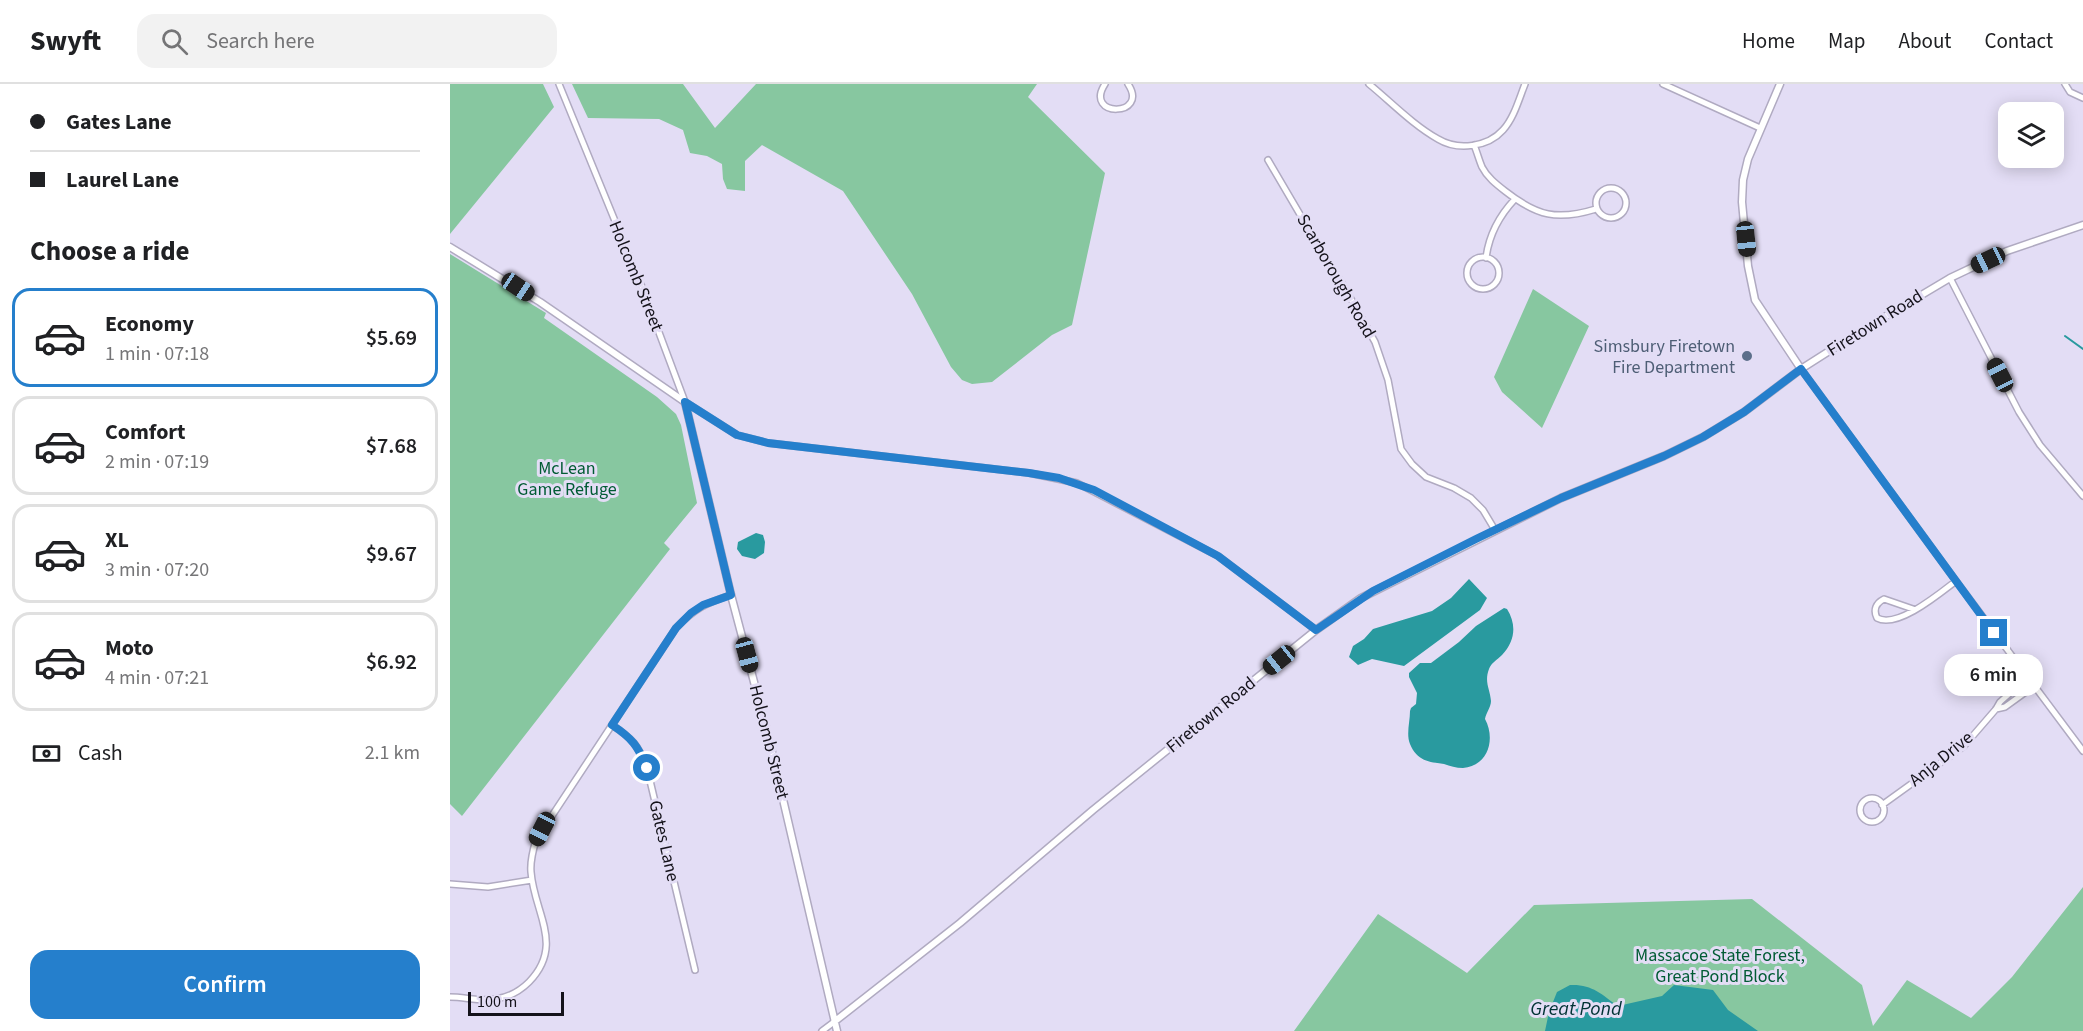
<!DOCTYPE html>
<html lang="en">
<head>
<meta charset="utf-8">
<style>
	body { margin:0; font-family:"Source Sans 3",sans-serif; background:#f2f2f2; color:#202124; height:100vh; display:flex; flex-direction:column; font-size:22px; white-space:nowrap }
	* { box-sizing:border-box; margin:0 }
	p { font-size:20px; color:#757577 }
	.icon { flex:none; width:33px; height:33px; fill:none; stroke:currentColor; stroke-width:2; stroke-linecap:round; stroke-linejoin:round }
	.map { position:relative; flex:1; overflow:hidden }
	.panel { display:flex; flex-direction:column; background:#fff; width:450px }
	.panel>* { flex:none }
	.banner { display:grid; align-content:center; height:132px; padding:0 30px; background:#fff }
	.buttons { position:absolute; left:1548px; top:18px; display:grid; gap:12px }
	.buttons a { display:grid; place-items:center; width:66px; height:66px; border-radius:12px; background:#fff; box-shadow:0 3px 15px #0003; font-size:30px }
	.scale { position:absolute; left:18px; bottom:15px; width:96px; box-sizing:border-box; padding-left:6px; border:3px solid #14121a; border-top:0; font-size:16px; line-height:21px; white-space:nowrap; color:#14121a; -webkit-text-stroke:4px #e3ddf5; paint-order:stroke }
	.end { position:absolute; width:27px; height:27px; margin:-14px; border:8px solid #257fcc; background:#fff; box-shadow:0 0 0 3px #fff }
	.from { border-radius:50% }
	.bubble { position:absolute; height:42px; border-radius:18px; background:#fff; box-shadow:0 3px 15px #0003; font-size:20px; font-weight:600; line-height:42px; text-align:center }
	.car { position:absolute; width:18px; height:36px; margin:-18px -9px; border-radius:8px; box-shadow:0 0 4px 2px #0007; background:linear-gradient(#222 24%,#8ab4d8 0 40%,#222 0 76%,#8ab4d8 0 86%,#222 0) }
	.banner b { display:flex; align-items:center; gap:21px; height:57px; font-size:22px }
	.banner b+b { border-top:2px solid #e0e0e0 }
	.banner i { width:15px; height:15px; background:#202124 }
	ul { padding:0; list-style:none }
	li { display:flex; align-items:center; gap:18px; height:99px; margin:0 12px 9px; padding:0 18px; border:3px solid #e0e0e0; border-radius:18px }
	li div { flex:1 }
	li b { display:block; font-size:22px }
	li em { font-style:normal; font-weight:600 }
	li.current { border-color:#257fcc }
	li>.icon { width:54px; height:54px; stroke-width:1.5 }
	h2 { padding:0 30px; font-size:27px; line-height:72px }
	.pay { display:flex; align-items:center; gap:15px; height:66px; padding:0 30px; font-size:22px }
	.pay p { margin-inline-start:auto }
	.button { display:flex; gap:12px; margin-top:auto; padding:12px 30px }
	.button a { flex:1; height:69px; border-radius:18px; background:#257fcc; color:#fff; font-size:24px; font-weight:600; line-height:69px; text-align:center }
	header { display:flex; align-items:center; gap:36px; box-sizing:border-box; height:84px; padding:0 30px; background:#fff; border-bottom:2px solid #e0e0e0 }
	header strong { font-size:28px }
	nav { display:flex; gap:33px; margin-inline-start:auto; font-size:21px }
	.search { width:420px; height:54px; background:#f2f2f2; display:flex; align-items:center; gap:15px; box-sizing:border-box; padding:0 21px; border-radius:18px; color:#757577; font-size:22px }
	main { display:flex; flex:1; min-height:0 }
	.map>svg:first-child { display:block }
	.green { fill:#87c7a0 }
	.water { fill:#299a9f }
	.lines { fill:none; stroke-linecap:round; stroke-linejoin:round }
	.stream { stroke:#299a9f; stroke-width:2 }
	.minor-casing { stroke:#b0aac1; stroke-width:8 }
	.tertiary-casing { stroke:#b0aac1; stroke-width:9 }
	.minor { stroke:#fff; stroke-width:5 }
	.tertiary { stroke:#fff; stroke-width:6 }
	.route { stroke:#257fcc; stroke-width:8 }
	.service-dot { fill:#5c6f8a; stroke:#e3ddf5; stroke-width:2 }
	.labels { text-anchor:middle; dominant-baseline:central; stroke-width:6; stroke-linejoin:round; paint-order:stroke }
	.street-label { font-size:18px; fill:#14121a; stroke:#e3ddf5 }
	.service-label { font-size:18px; fill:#4e5e75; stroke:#e3ddf5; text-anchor:end }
	.park-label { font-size:18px; fill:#005b34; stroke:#e3ddf5 }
	.water-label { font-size:20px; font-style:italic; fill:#003234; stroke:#e3ddf5 }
</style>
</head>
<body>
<header>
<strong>Swyft</strong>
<div class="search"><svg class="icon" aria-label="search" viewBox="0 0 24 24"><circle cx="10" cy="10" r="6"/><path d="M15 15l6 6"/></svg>Search here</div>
<nav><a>Home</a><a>Map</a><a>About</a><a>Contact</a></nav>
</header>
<main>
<section class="panel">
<div class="banner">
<b><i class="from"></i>Gates Lane</b>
<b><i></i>Laurel Lane</b>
</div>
<h2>Choose a ride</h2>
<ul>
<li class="current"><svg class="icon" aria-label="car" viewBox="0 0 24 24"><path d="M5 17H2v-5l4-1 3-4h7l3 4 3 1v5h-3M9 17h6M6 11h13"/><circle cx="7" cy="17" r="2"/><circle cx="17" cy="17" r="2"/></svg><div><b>Economy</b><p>1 min · 07:18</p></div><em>$5.69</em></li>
<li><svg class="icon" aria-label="car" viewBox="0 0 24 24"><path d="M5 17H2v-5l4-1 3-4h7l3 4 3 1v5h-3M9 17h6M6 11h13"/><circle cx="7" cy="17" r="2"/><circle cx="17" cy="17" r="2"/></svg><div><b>Comfort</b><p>2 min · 07:19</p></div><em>$7.68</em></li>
<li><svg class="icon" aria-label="car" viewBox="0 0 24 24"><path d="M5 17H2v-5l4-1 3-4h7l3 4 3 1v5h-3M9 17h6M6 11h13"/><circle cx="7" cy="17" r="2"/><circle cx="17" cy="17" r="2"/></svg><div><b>XL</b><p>3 min · 07:20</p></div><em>$9.67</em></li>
<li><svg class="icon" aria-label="car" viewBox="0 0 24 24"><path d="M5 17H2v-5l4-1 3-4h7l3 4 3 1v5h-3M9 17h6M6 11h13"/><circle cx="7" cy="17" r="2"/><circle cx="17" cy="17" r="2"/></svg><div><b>Moto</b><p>4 min · 07:21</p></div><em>$6.92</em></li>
</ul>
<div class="pay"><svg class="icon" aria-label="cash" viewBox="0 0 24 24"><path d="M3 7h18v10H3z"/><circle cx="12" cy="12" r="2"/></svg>Cash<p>2.1 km</p></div>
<div class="button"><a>Confirm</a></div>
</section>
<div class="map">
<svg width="1633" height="947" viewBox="0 0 1633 947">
	<rect width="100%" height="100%" fill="#e3ddf5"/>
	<path class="green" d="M0 0H93L104 23 0 150Z
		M122 0H233L265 44 306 0H587L578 13 655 89 622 241 602 251 542 298 522 300 512 296 501 283 462 210 393 107 312 61 295 77V107L277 105 273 95 272 80 257 72 240 69 233 46 209 35 138 34Z
		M0 170 96 229 94 234 207 313 226 330 231 341 247 419 214 459 220 465 12 732 0 720Z
		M1083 205 1139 242 1092 344 1052 308 1044 293Z
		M1633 803V947H844L928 830 1017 889 1084 821 1302 815 1412 901 1423 942 1457 896 1521 934 1562 893Z"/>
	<path class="water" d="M306 449 313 451 315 458 314 469 305 475 292 472 287 465 288 458Z
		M1019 495 1037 514 1030 526 954 582 922 575 908 581 899 573 903 562 914 555 923 545 982 527 1001 514Z
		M1054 524 1057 525C1067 541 1065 557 1052 571 1047 576 1041 579 1039 585 1034 598 1040 605 1041 617 1041 623 1036 629 1035 635 1046 655 1038 682 1013 684 1006 684 1000 682 994 680 979 678 967 677 960 660 956 650 960 638 960 627L961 624 966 620 967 609 959 593V589L970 579H981L1009 558 1026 542Z
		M1120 901C1142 900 1151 910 1168 922L1212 912 1224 901 1263 906 1278 926 1308 947H1095L1099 928 1107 908Z"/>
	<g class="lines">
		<path class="stream" d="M1615 252 1633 265"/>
		<g class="minor-casing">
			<path id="minor" d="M109 0 192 203 235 318 287 351 318 359 579 389 627 399 768 472 866 546
				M655 0C633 34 700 33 678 0
				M919 0C941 18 963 41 988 55 1008 67 1038 63 1053 46 1064 34 1069 15 1075 0
				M1213 0 1310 44
				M1615 0 1620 8 1633 14
				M1024 61C1027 68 1029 76 1032 83 1037 93 1046 100 1055 107 1087 132 1107 137 1146 125
				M818 76 875 173 892 199 925 258 938 296 951 365 962 380 976 393 1004 404 1021 414 1033 426 1045 446
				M1146 119a15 15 0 1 1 30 0a15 15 0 1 1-30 0Z
				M1017 189a16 16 0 1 1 32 0a16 16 0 1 1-32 0Z
				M1036 174C1039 150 1049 132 1065 115
				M1500 194 1569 328 1590 361 1633 412
				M1351 285 1506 497 1633 667
				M1463 525 1434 515C1426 519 1423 526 1427 534 1447 545 1489 510 1506 497
				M1546 625 1555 623 1584 602
				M162 641C183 655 188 661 197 684L245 886
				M1410 726a12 12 0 1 1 24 0a12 12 0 1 1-24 0Z
				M1432 721 1514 662 1546 625 1550 618 1578 593
				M0 800 38 803 82 796
				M0 913C15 913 31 918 46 915 59 913 70 907 79 898 115 861 84 829 81 788 80 777 83 766 86 756L226 544C244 525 256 519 281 511
				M372 947 384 938"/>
		</g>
		<g class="tertiary-casing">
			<path id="tertiary" d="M1330 0 1298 75 1293 96 1292 118 1298 182 1305 216 1351 285
				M0 163 90 218 235 318 281 511 318 651 387 947
				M384 938 510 839 643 726 866 546 911 514 1111 414 1214 372 1253 353 1294 328 1351 285 1406 250 1500 194 1557 167 1633 141"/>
		</g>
		<use href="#minor" class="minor"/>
		<use href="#tertiary" class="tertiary"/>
	</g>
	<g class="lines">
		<path class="route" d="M197 684C188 662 182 654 162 641L226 544 241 529 253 521 281 511 235 318 287 351 318 359 579 389 609 394 644 406 768 472 866 546 923 507 1026 455 1111 414 1214 372 1253 353 1294 328 1351 285 1544 549"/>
	</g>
	<circle class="service-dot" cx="1297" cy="272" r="6"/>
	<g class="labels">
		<g class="street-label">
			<text transform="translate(186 192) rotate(68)">Holcomb Street</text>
			<text transform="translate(886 192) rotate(60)">Scarborough Road</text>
			<text transform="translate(1425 239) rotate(-32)">Firetown Road</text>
			<text transform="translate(761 631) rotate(-39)">Firetown Road</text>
			<text transform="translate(319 658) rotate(76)">Holcomb Street</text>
			<text transform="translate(1491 675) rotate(-39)">Anja Drive</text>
			<text transform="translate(214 757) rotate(77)">Gates Lane</text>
		</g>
		<g class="service-label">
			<text x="1285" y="262">Simsbury Firetown<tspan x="1285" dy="21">Fire Department</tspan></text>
		</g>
		<g class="park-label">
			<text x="117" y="384">McLean<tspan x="117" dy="21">Game Refuge</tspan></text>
			<text x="1270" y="871">Massacoe State Forest,<tspan x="1270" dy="21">Great Pond Block</tspan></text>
		</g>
		<g class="water-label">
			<text x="1126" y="925">Great Pond</text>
		</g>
	</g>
</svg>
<div class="buttons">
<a><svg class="icon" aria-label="layers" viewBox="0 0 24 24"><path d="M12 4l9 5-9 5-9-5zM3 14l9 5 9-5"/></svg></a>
</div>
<div class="scale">100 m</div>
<i class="end from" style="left:197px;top:684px"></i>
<i class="end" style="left:1544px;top:549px"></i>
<div class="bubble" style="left:1494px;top:570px;width:99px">6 min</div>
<i class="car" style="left:1296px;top:155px;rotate:174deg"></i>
<i class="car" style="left:1538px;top:176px;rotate:245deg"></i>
<i class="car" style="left:68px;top:203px;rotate:124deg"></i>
<i class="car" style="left:1550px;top:291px;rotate:333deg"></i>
<i class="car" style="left:297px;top:571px;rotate:165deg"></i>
<i class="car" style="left:829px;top:576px;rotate:231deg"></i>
<i class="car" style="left:92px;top:745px;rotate:207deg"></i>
</div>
</main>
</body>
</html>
